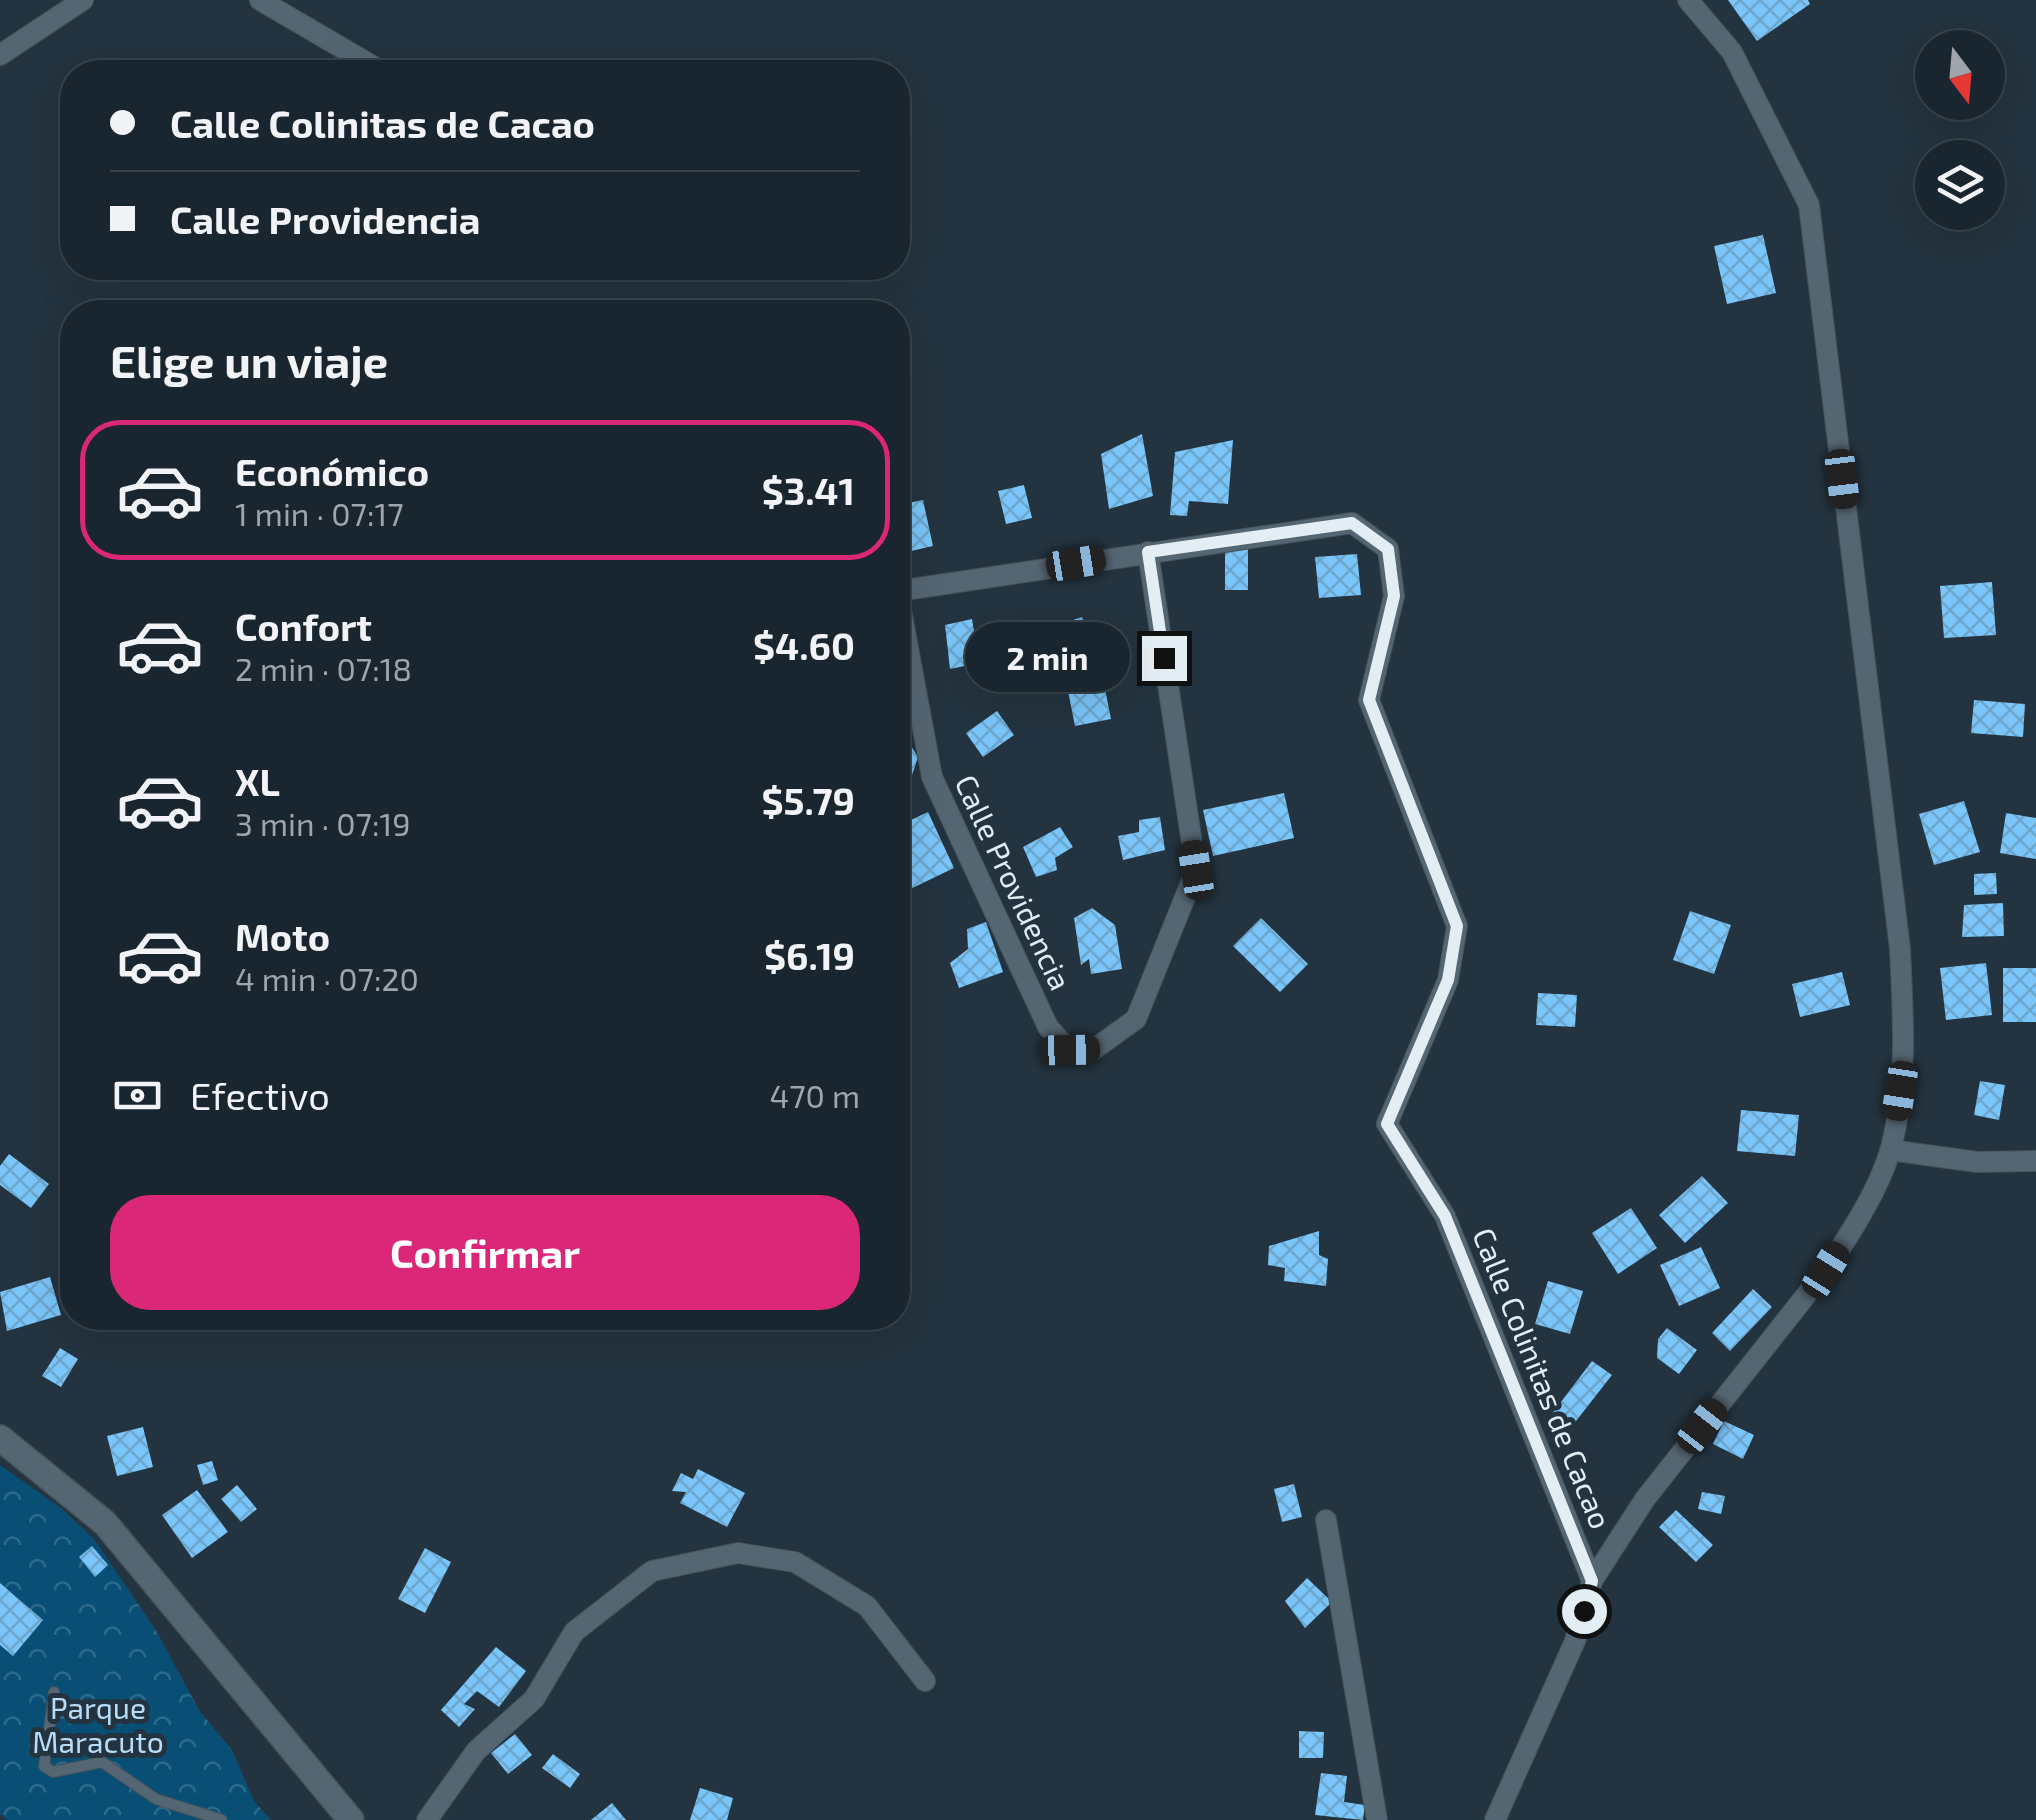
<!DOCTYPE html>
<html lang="es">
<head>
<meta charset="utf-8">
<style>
	body { margin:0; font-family:"Exo 2",sans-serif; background:#27323b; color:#f1f3f6; height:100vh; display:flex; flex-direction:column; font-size:38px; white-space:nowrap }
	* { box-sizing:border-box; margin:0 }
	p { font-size:32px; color:#9fa5aa }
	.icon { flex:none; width:55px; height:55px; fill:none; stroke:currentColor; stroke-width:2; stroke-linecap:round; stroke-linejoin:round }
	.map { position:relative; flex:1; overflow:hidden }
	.sheet { position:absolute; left:60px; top:300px; width:850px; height:1030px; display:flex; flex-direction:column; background:#1a262f; border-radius:40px; box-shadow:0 10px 40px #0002,0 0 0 2px #38434b }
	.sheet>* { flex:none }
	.top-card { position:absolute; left:60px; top:60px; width:850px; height:220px; border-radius:40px; box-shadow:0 10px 40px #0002,0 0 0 2px #38434b; display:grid; align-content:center; height:220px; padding:0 50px; background:#1a262f }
	.needle { width:65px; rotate:164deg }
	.buttons { position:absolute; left:1915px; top:30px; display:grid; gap:20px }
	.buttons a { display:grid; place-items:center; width:90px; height:90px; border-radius:50%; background:#1a262f; box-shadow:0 10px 40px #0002,0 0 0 2px #38434b; font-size:50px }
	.end { position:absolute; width:45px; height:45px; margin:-22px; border:12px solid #e2edf4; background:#111; box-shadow:0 0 0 5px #111 }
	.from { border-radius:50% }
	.bubble { position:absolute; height:70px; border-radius:35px; background:#1a262f; box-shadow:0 10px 40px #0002,0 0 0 2px #38434b; font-size:32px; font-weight:700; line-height:70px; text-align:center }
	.car { position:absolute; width:30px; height:60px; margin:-30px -15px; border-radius:12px; box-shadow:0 0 8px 2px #0007; background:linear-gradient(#222 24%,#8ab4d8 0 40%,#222 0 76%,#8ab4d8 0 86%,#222 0) }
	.top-card b { display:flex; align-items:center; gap:35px; height:95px; font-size:38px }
	.top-card b+b { border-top:2px solid #38434b }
	.top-card i { width:25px; height:25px; background:#f1f3f6 }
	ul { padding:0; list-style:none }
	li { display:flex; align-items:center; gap:30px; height:140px; margin:0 20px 15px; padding:0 30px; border:5px solid transparent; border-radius:40px }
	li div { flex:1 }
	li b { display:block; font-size:38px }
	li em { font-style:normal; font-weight:700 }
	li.active { border-color:#db2777 }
	li>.icon { width:90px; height:90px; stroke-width:1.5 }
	h2 { padding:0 50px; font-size:45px; line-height:120px }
	.pay { display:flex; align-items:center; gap:25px; height:110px; padding:0 50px; font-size:38px }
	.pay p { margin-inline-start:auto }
	.cta { display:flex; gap:20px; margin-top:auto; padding:20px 50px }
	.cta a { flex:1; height:115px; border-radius:40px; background:#db2777; color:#fff; font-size:40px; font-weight:700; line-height:115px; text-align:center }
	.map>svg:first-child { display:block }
	.park { fill:url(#park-crowns) }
	.building { fill:url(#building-cross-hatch) }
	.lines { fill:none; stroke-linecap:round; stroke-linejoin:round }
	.service-casing { stroke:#43525b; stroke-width:12 }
	.minor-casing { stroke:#43525b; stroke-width:22 }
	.tertiary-casing { stroke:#43525b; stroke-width:28 }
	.service { stroke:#556673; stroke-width:10 }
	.minor { stroke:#556673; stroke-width:20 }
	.tertiary { stroke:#556673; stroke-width:25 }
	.route { stroke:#e2edf4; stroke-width:12 }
	.labels { text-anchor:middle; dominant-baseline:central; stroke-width:10; stroke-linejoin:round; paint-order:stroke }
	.street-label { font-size:30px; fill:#e2edf4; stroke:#23333f }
	.park-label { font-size:30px; fill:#b7dcf7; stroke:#23333f }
</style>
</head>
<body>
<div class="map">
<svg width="2036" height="1820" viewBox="0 0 2036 1820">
	<defs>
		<pattern id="park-crowns" width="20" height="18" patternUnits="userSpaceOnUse" patternTransform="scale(2.5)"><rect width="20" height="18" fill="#094f75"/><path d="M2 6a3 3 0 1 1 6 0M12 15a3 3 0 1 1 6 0" fill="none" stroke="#2d6989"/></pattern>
		<pattern id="building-cross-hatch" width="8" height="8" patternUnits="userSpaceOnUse" patternTransform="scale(2.5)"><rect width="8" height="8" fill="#7ac5f9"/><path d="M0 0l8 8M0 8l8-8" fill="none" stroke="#6ca6cd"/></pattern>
	</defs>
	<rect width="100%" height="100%" fill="#23333f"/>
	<path class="park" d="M0 1465 61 1508 94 1539 157 1632 199 1710 232 1750 254 1801 271 1820H8L0 1814Z"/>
	<path class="building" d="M1728 0H1808L1810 4 1757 41Z
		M1763 235 1776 293 1727 304 1714 246Z
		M1142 434 1153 496 1109 509 1101 454Z
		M1233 440 1228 504 1189 501 1187 516 1170 515 1175 452Z
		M1024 485 1032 518 1006 524 998 491Z
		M923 500 933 546 898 554V505Z
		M1225 548H1248V590H1225Z
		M1357 554 1361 595 1319 598 1315 557Z
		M1992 582 1996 635 1944 638 1940 586Z
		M1082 617 1093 649 1064 659 1053 627Z
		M972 619 979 663 950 669 945 625Z
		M1104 684 1111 719 1075 726 1068 691Z
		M1974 700 2025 704 2023 737 1971 733Z
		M997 711 1014 735 983 757 966 733Z
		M909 743 918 757 905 797 898 801V745Z
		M1284 793 1294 838 1213 856 1203 810Z
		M1964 801 1980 852 1934 865 1919 814Z
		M928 812 954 868 898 895V826Z
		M2006 813 2036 818V859L2000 853Z
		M1160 817 1165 850 1123 860 1118 836 1139 832V820Z
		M1060 827 1073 847 1055 858 1057 870 1036 877 1023 847Z
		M1996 873 1997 894 1974 895V874Z
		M2003 903 2004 936 1962 937 1964 905Z
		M1092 908 1115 925 1122 969 1091 974 1089 959 1081 965 1074 918Z
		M1690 911 1731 925 1714 974 1673 960Z
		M1261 918 1308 964 1280 992 1233 946Z
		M986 922 1003 972 959 988 950 963 968 949 967 929Z
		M1986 963 1992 1015 1946 1020 1940 968Z
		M2003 968H2036V1022H2003Z
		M1842 972 1850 1005 1800 1017 1792 984Z
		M1538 993 1577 995 1575 1027 1536 1025Z
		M1980 1081 2005 1085 1999 1120 1974 1115Z
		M1741 1110 1799 1115 1795 1156 1737 1151Z
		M9 1154 49 1184 31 1208 0 1185V1166Z
		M1702 1176 1728 1203 1685 1243 1659 1215Z
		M1631 1208 1657 1248 1618 1274 1592 1233Z
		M1319 1231V1255L1328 1259 1326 1286 1284 1281 1285 1268 1268 1265 1269 1246Z
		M1701 1247 1720 1288 1679 1306 1660 1265Z
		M50 1277 61 1315 7 1331 0 1292Z
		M1548 1281 1583 1291 1570 1334 1535 1324Z
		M1753 1289 1772 1307 1730 1351 1712 1333Z
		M1667 1328 1697 1350 1679 1374 1657 1358 1658 1339Z
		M60 1348 78 1359 61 1387 42 1376Z
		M1592 1361 1612 1375 1569 1430 1551 1415Z
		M1724 1421 1754 1435 1743 1459 1713 1444Z
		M143 1427 153 1467 117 1476 107 1436Z
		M212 1461 218 1480 203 1485 197 1465Z
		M698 1469 745 1493 727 1527 680 1503 686 1492 672 1491 681 1473 693 1479Z
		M1294 1484 1302 1517 1282 1522 1274 1489Z
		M237 1485 257 1509 241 1522 221 1499Z
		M197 1490 228 1532 192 1558 162 1515Z
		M1702 1492 1725 1496 1721 1514 1698 1509Z
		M1676 1510 1713 1545 1696 1562 1659 1527Z
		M92 1546 108 1565 95 1577 79 1557Z
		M425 1548 451 1562 425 1613 398 1599Z
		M1307 1578 1332 1602 1305 1628 1285 1601Z
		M0 1583 43 1620 13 1656 0 1645Z
		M496 1647 526 1671 499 1707 477 1691 464 1704 475 1709 459 1727 441 1710Z
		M1299 1731 1324 1732 1323 1758H1299Z
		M515 1734 532 1755 508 1774 491 1753Z
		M553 1754 580 1774 570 1788 542 1768Z
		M1321 1773 1347 1776 1344 1802 1365 1805 1363 1820 1315 1815Z
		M700 1788 733 1798 727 1820H690Z
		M612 1803 626 1820H591Z"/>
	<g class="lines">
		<g class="service-casing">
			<path id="service" d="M54 1692 44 1766 53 1772 102 1762 156 1799 222 1820"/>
		</g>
		<g class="minor-casing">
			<path id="minor" d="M260 0 383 72
				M0 55 83 0
				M898 591 1352 523 1388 549 1394 596 1369 700 1457 926 1448 980 1387 1124 1445 1216 1592 1581
				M898 594 932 777 1048 1027 1069 1050H1093L1136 1019 1196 870 1148 552
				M1890 1150 1977 1162 2036 1161
				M1326 1520 1377 1820
				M427 1820 476 1751 534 1699 574 1632 652 1571 738 1553 795 1562 867 1606 925 1681
				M1495 1820 1575 1641 1592 1581 1645 1499 1826 1270C1850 1234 1879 1190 1891 1148 1908 1082 1903 1015 1900 949L1809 205 1732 52 1688 0"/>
		</g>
		<g class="tertiary-casing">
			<path id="tertiary" d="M0 1438 105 1523 351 1820"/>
		</g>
		<use href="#service" class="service"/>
		<use href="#minor" class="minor"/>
		<use href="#tertiary" class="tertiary"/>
	</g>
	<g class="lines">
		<path class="route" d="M1164 658 1148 552 1352 523 1388 549 1394 596 1369 700 1457 926 1448 980 1387 1124 1445 1216 1592 1581 1584 1611"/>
	</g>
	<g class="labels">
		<g class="street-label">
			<text transform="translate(1014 882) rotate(65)">Calle Providencia</text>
			<text transform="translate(1543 1378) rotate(68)">Calle Colinitas de Cacao</text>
		</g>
		<g class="park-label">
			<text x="98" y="1707">Parque<tspan x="98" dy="34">Maracuto</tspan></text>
		</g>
	</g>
</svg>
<div class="buttons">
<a><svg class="needle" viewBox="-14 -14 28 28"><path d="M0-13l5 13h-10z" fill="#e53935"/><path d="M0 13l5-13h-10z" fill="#9fa5aa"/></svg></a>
<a><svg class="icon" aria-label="layers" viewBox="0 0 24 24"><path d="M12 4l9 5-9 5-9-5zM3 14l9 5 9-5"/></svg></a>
</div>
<i class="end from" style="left:1584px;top:1611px"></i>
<i class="end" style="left:1164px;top:658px"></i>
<div class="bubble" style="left:965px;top:622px;width:165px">2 min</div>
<i class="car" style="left:1842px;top:479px;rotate:173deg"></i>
<i class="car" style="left:1076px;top:563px;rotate:81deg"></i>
<i class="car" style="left:1196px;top:870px;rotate:351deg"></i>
<i class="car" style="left:1070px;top:1050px;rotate:89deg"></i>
<i class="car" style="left:1900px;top:1091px;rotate:189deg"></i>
<i class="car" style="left:1826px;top:1270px;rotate:32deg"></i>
<i class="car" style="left:1702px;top:1426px;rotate:38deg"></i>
<div class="top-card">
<b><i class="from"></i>Calle Colinitas de Cacao</b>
<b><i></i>Calle Providencia</b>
</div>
<section class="sheet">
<h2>Elige un viaje</h2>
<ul>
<li class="active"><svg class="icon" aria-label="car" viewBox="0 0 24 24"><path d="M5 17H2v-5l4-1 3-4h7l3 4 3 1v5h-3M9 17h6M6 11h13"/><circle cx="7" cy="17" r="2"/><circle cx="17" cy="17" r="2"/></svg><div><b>Económico</b><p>1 min · 07:17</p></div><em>$3.41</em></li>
<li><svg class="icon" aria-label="car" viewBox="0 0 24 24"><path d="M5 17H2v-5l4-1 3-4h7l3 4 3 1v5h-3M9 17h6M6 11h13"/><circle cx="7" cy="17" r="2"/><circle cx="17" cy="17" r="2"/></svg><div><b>Confort</b><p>2 min · 07:18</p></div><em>$4.60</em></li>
<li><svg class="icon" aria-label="car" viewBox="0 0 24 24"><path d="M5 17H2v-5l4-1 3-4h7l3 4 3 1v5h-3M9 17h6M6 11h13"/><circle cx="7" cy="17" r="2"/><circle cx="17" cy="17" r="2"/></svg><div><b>XL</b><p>3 min · 07:19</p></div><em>$5.79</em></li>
<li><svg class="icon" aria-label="car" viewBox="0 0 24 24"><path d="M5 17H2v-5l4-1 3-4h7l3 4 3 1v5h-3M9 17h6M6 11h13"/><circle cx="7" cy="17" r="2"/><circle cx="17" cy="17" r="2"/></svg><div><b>Moto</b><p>4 min · 07:20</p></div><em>$6.19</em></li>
</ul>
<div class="pay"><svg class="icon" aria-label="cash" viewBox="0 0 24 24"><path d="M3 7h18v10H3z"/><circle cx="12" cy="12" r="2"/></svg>Efectivo<p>470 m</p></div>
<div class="cta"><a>Confirmar</a></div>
</section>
</div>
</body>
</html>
